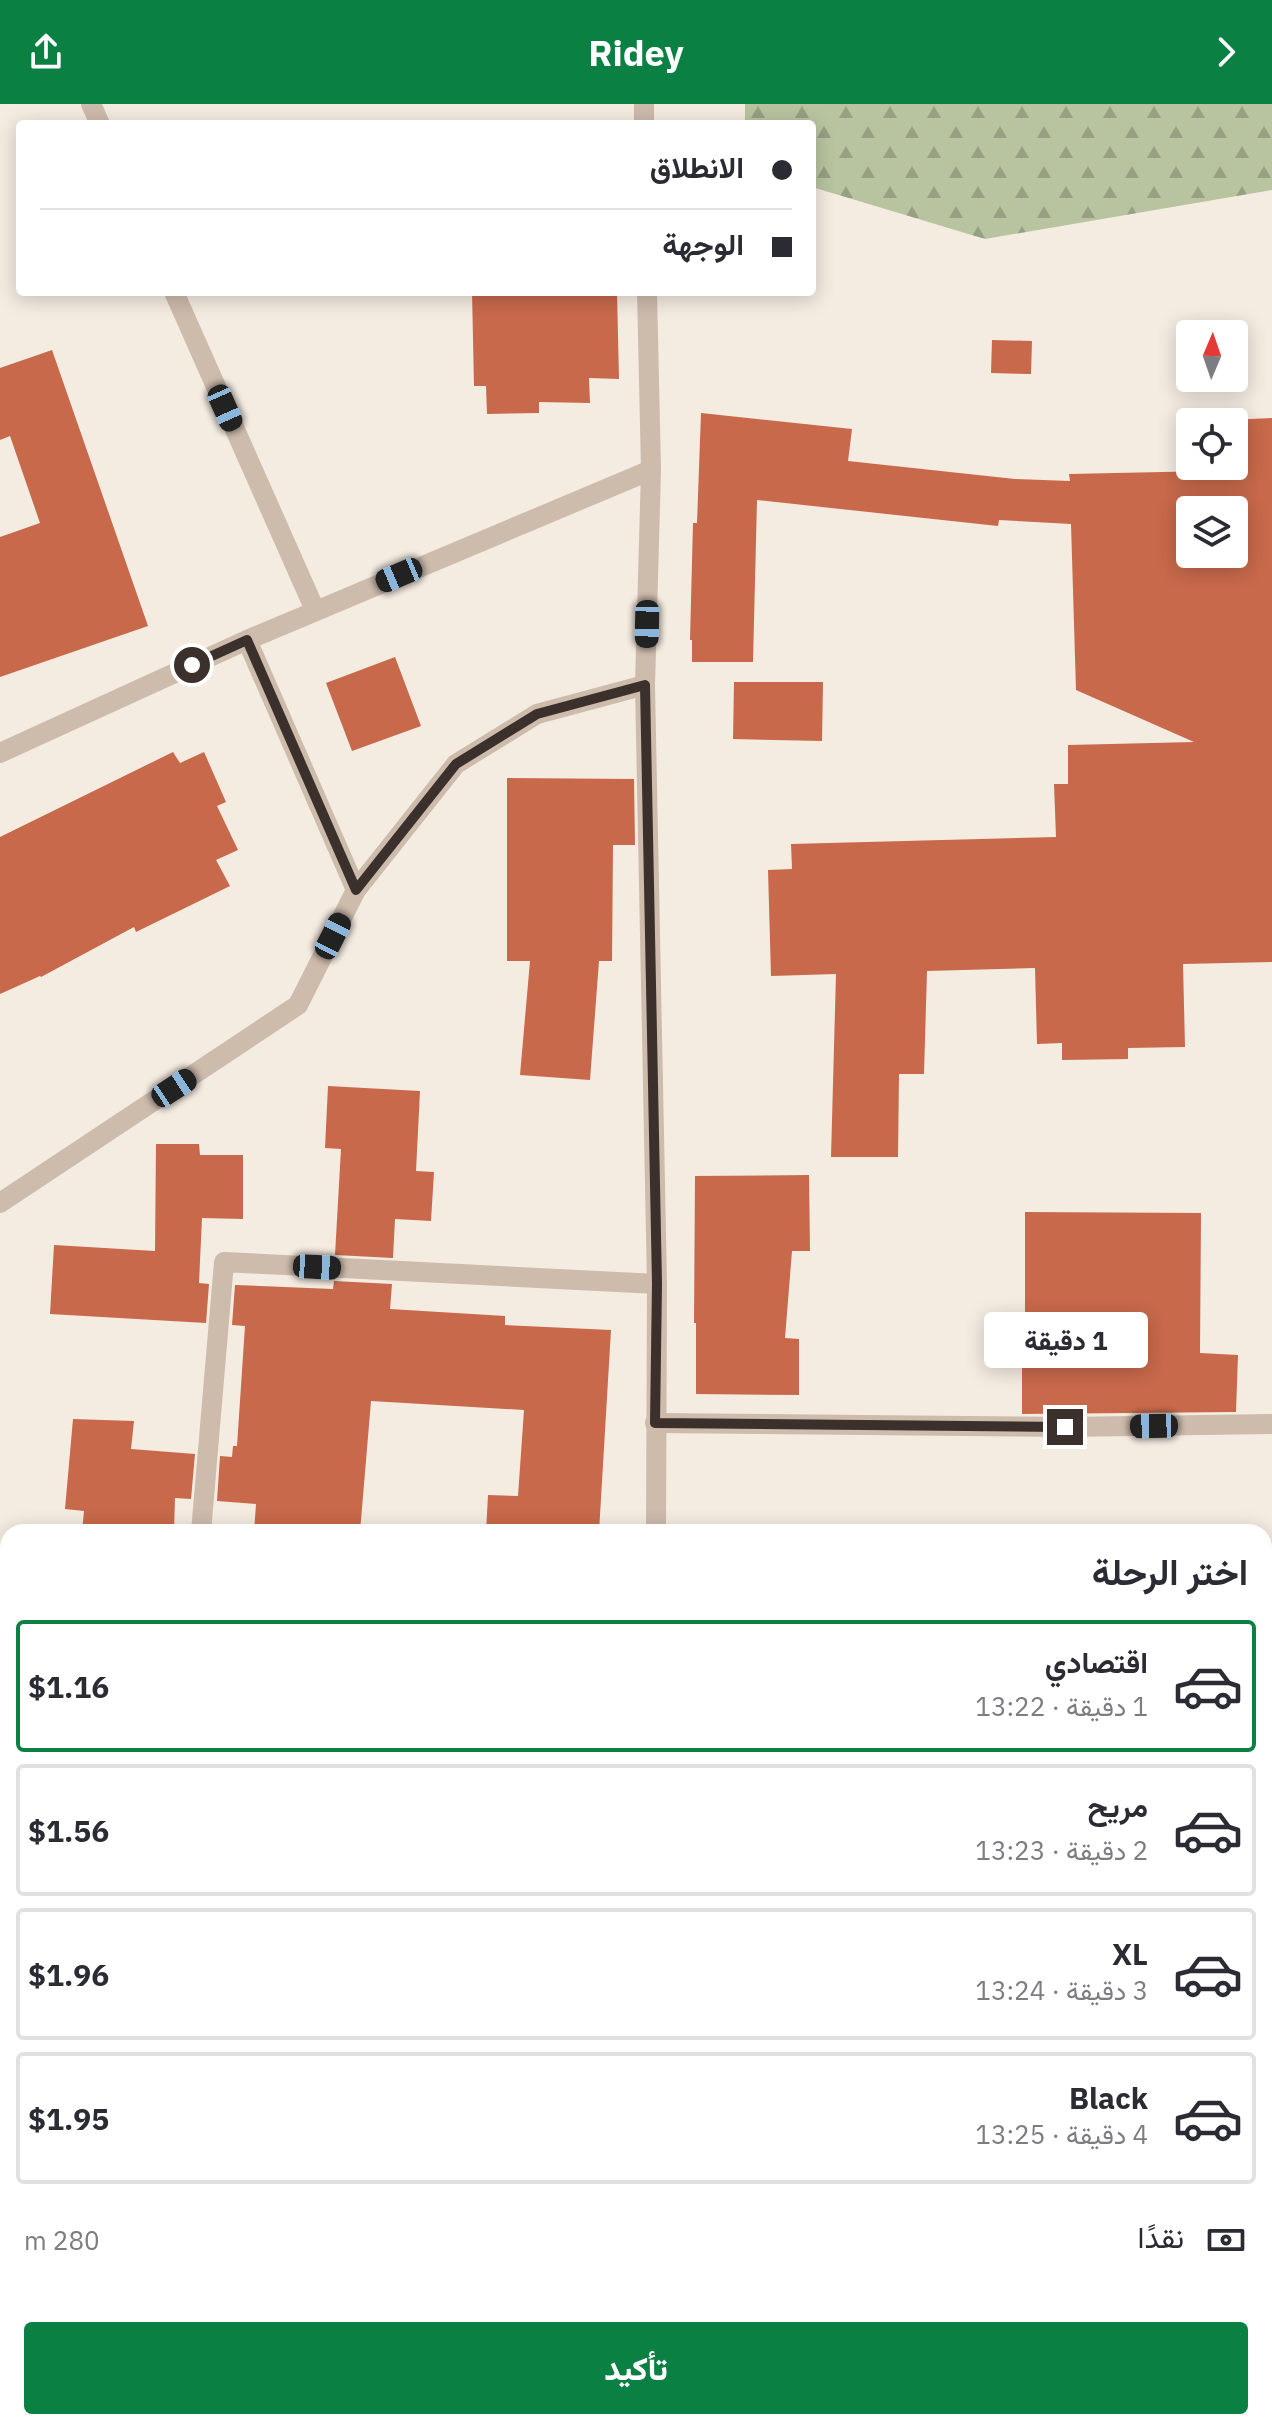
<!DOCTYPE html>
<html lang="ar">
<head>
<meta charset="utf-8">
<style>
	body { margin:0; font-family:"IBM Plex Sans",Vazirmatn,sans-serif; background:#f2f2f3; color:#2b2b33; direction:rtl; height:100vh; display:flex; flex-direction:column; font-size:30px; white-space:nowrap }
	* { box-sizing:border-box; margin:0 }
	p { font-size:26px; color:#7c7c81 }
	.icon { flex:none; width:44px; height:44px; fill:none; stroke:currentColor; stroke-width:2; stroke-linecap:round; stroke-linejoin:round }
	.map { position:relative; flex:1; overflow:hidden; direction:ltr }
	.sheet { position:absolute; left:0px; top:1420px; width:1272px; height:906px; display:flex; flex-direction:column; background:#fff; border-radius:24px 24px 0 0; box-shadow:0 4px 20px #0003; direction:rtl }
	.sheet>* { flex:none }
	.top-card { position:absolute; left:16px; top:16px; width:800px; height:176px; border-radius:8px; box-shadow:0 4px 20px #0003; direction:rtl; display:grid; align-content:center; height:176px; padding:0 24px; background:#fff }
	.needle { width:52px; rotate:2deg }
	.buttons { position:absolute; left:1176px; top:216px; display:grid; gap:16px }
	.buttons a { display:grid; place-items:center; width:72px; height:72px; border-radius:8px; background:#fff; box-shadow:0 4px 20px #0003; font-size:40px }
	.end { position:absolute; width:36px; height:36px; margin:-18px; border:10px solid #3b302b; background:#fff; box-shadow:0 0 0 4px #fff }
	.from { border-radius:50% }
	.bubble { position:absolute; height:56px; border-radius:8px; background:#fff; box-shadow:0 4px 20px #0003; font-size:26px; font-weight:800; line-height:56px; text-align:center; direction:rtl }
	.car { position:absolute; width:24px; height:48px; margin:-24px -12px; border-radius:10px; box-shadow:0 0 6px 2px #0007; background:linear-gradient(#222 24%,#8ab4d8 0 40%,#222 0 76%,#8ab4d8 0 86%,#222 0) }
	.top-card b { display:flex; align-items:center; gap:28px; height:76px; font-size:30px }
	.top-card b+b { border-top:2px solid #e1e1e2 }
	.top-card i { width:20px; height:20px; background:#2b2b33 }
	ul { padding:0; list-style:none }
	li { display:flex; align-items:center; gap:24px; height:132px; margin:0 16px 12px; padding:0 8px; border:4px solid #e1e1e2; border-radius:8px }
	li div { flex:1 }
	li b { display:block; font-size:30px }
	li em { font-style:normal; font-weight:800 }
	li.active { border-color:#0b8043 }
	li>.icon { width:72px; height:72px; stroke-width:1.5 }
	h2 { padding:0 24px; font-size:36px; line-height:96px }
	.pay { display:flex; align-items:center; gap:20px; height:88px; padding:0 24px; font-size:30px }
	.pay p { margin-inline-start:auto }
	.primary-button { display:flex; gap:16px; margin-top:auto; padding:16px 24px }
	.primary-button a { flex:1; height:92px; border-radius:8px; background:#0b8043; color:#fff; font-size:32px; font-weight:800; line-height:92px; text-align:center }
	header { display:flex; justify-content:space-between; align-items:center; height:104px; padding:0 24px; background:#0b8043; color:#fff; font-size:36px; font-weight:800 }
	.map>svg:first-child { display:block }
	.forest { fill:url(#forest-firs) }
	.building { fill:#c8694b; fill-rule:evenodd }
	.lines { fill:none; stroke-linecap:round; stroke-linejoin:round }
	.minor { stroke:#cdbbac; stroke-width:20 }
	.tertiary { stroke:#cdbbac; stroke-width:20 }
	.route { stroke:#3b302b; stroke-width:10 }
</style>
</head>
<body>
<header><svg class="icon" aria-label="forward" viewBox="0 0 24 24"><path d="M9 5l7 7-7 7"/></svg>Ridey<svg class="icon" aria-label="share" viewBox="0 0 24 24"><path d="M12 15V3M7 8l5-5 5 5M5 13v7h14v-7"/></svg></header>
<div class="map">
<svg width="1272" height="2325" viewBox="0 0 1272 2325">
	<defs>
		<pattern id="forest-firs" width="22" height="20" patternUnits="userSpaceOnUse" patternTransform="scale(2)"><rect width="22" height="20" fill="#b8c4a0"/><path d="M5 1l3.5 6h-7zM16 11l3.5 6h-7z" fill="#97a083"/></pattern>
	</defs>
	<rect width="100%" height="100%" fill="#f4ebe1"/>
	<path class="forest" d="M745 0H1272V86L985 135 812 83V20H745Z"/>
	<path class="building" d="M472 188H617L619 275 589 274 590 299 539 298V309L487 310 486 282H474Z
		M992 236 1032 237 1031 270 991 269Z
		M52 246 148 522 0 573V433L40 419 10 332 0 336V264Z
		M701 309 852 325 848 357 1015 375 1070 377 1069 370 1209 367V362H1234V318L1207 317 1272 314V858L1183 860 1185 943 1128 944V955L1062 956V939L1037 940 1035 864 927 867 924 970H899L898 1053H831L836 870 771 872 768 766 792 765 791 740 1056 733 1054 680H1068V641L1194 638 1076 586 1071 420 999 416 998 422 757 396 753 558H692V536H690L693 419H697ZM1190 406H1234V450H1190Z
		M395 553 421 622 352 647 326 579Z
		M734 578H823L822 637 733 635Z
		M173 648 180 659 204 648 226 698 217 702 238 746 216 756 230 782 136 828 134 823 41 873 40 872 0 890V733Z
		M507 674 634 675 635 741H613L612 857H599L590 976 520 971 530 857H507Z
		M328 982 420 987 416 1067 434 1068 431 1117 395 1115 393 1154 335 1151 341 1045 325 1044Z
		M156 1040H199L200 1051H243V1115L202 1114 199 1179 209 1180 206 1219 50 1210 54 1141 155 1147Z
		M809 1071 810 1147H792L785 1234 799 1235V1291L696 1290V1219H694L695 1072Z
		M1025 1108 1201 1109 1200 1249 1238 1251 1236 1308 1022 1310V1247H1025Z
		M334 1177 392 1180 390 1205 505 1212V1221L611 1226 599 1428H486L488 1391 518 1392 524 1306 371 1297 360 1428H254L256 1400 217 1397 220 1352 232 1353 233 1342H237L245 1222 232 1221 235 1181 333 1185Z
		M73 1315 134 1317 131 1345 195 1350 191 1395 175 1394 174 1428H82L84 1407 65 1405Z"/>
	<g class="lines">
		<path class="minor" d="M91 0 100 20
			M174 188 315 506
			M247 536 356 786
			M0 649 247 536 651 366
			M0 1099 298 901 356 786 456 660 537 610 645 581
			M655 1319 1065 1323 1272 1320
			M201 1428 224 1158 657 1180
			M0 2199 8 2202
			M229 2318 231 2325"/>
		<path class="tertiary" d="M644 0V20
			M647 188 651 366 645 581 657 1180 656 1428
			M657 2325V2318"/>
	</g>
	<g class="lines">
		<path class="route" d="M192 561 247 536 356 786 456 660 537 610 645 581 657 1180 655 1319 1065 1323"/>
	</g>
</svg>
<div class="buttons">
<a><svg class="needle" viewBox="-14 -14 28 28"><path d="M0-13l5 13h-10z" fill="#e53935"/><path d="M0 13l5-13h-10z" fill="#7c7c81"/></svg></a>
<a><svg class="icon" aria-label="locate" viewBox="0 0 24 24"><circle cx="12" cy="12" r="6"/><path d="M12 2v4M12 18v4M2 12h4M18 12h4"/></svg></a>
<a><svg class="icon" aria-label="layers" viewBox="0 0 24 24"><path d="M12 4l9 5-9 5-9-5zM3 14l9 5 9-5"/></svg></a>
</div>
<i class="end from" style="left:192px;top:561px"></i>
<i class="end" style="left:1065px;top:1323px"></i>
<div class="bubble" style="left:984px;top:1208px;width:164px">1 دقيقة</div>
<i class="car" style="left:225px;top:304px;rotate:156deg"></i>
<i class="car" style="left:399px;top:471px;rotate:247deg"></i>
<i class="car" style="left:647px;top:520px;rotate:181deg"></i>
<i class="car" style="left:333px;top:832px;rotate:27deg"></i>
<i class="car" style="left:174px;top:984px;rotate:57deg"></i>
<i class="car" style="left:317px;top:1163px;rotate:93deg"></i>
<i class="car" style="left:1154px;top:1322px;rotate:269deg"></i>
<div class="top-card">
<b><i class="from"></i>الانطلاق</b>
<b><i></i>الوجهة</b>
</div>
<section class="sheet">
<h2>اختر الرحلة</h2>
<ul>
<li class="active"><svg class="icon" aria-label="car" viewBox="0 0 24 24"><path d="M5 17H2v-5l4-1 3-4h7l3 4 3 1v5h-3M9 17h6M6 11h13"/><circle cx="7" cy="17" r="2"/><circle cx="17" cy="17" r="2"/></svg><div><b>اقتصادي</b><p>1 دقيقة · 13:22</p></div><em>$1.16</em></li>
<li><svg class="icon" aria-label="car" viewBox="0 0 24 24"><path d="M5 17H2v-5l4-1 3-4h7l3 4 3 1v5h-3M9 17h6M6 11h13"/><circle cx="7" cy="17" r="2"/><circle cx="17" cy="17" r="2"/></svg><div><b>مريح</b><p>2 دقيقة · 13:23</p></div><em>$1.56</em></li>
<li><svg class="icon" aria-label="car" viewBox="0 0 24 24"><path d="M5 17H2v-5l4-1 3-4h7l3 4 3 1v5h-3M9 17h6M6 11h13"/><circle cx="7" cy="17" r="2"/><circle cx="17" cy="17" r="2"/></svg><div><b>XL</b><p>3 دقيقة · 13:24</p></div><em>$1.96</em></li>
<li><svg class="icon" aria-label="car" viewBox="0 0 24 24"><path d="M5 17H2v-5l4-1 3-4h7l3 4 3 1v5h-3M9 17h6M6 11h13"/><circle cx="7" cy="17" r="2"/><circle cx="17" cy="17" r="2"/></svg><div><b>Black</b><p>4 دقيقة · 13:25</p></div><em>$1.95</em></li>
</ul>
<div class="pay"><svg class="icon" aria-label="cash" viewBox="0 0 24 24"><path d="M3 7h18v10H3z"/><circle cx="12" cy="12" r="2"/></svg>نقدًا<p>280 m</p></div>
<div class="primary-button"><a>تأكيد</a></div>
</section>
</div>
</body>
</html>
